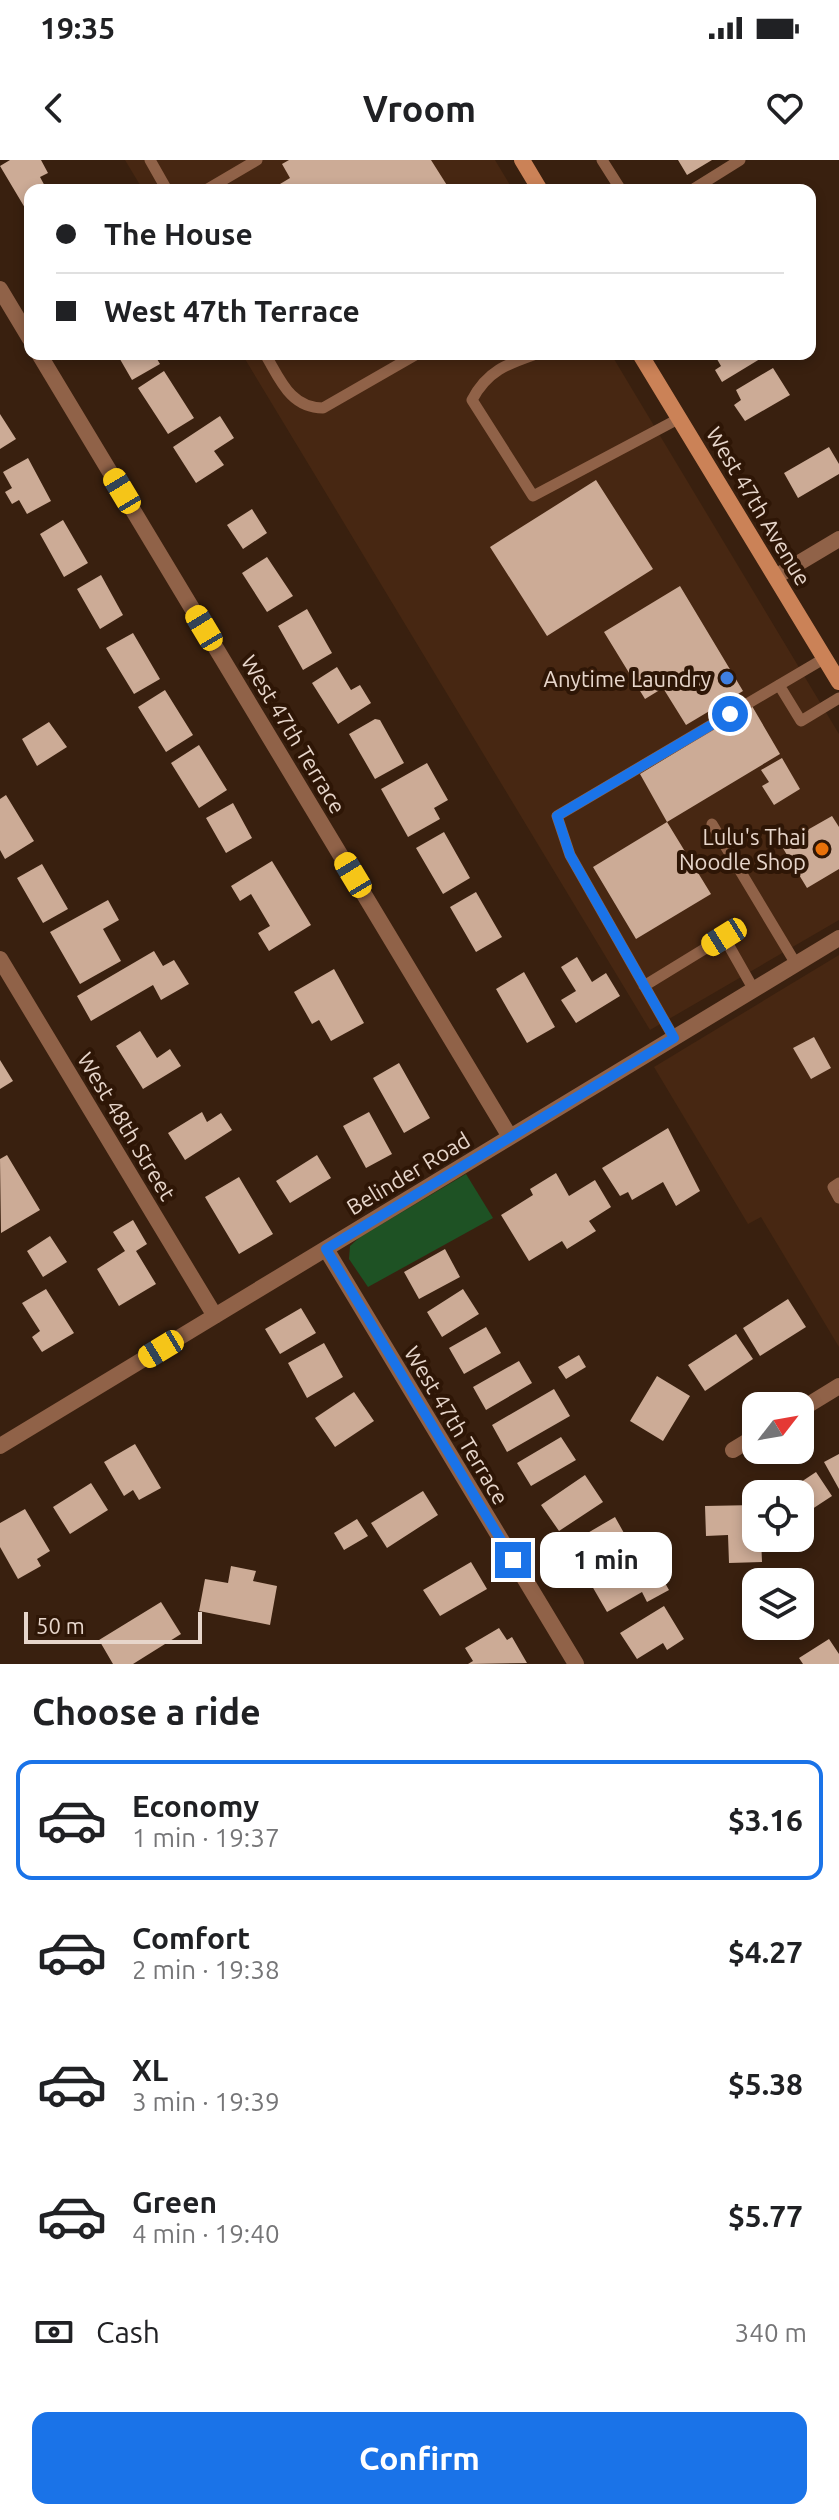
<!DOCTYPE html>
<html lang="en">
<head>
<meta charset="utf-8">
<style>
	body { margin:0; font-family:Ubuntu,sans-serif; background:#f2f2f2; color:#202124; height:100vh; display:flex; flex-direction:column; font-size:30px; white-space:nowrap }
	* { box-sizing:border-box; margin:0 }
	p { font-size:26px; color:#757577 }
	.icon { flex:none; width:44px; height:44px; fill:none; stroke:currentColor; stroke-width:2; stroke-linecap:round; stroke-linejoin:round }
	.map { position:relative; height:1504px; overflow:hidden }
	.sheet { display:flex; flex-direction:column; background:#fff; flex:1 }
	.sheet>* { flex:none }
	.guide { position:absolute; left:24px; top:24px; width:792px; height:176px; border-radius:16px; box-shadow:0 4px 12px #0003; display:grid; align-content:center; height:176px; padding:0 32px; background:#fff }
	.needle { width:52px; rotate:59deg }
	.tools { position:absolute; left:742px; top:1232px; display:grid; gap:16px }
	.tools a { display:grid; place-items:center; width:72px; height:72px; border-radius:16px; background:#fff; box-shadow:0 4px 12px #0003; font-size:40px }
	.scale { position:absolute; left:24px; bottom:20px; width:178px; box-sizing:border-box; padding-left:8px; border:4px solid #e7d6cb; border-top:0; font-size:22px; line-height:28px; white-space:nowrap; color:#e7d6cb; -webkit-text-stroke:6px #2e1606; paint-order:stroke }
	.end { position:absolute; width:36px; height:36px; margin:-18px; border:10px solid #1a73e8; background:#fff; box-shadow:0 0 0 4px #fff }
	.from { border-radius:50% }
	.bubble { position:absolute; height:56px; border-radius:16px; background:#fff; box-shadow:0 4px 12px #0003; font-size:26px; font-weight:700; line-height:56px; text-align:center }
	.car { position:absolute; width:24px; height:48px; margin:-24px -12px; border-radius:10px; box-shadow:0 0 6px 2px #0007; background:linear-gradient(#f5c518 24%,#345 0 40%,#f5c518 0 76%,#345 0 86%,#f5c518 0) }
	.guide b { display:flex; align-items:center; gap:28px; height:76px; font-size:30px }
	.guide b+b { border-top:2px solid #e0e0e0 }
	.guide i { width:20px; height:20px; background:#202124 }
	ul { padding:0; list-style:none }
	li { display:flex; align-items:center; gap:24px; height:120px; margin:0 16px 12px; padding:0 16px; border:4px solid transparent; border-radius:16px }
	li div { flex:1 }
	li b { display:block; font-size:30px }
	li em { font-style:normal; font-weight:700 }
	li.on { border-color:#1a73e8 }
	li>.icon { width:72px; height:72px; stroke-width:1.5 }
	h2 { padding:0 32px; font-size:36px; line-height:96px }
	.pay { display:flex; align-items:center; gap:20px; height:88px; padding:0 32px; font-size:30px }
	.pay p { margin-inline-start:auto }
	.action { display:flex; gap:16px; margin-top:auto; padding:16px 32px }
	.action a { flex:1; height:92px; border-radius:16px; background:#1a73e8; color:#fff; font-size:32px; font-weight:700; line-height:92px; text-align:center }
	.status { display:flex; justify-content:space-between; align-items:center; height:56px; padding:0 40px; background:#fff; direction:ltr }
	.status svg { height:22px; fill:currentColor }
	header { display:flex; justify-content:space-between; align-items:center; height:104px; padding:0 32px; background:#fff; font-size:36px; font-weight:700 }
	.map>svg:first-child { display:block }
	.built { fill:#472712 }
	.green { fill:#1e5224 }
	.building { fill:#ccab96 }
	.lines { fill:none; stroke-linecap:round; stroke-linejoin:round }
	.lane { stroke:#906248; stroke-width:11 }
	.street { stroke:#906248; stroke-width:16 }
	.secondary { stroke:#cb8257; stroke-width:16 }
	.route { stroke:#1a73e8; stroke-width:10 }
	.shop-dot { fill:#3f7fe0; stroke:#2e1606; stroke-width:3 }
	.food-dot { fill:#e8710a; stroke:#2e1606; stroke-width:3 }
	.labels { text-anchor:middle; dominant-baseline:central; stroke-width:8; stroke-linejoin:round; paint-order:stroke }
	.street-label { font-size:22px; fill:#e7d6cb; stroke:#2e1606 }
	.poi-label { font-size:22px; fill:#e7d6cb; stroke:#2e1606; text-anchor:end }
</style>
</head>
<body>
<div class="status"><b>19:35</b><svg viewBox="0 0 49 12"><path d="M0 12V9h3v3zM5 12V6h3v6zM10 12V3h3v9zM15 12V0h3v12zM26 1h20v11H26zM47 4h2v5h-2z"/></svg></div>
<header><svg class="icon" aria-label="back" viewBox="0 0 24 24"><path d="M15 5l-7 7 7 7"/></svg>Vroom<svg class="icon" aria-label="heart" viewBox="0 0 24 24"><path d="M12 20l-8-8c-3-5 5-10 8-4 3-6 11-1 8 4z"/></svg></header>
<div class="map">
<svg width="839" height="1504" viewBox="0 0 839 1504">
	<rect width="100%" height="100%" fill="#39200f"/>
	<path class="built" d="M125 0H495L513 30H143Z
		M242 194H611L839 574V760L650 870Z
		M839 795V1187L761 1057 748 1064 654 907Z"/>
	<path class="green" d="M466 1014 493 1058 368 1127 349 1099 350 1086 360 1077Z"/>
	<path class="building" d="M10 0H41L48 13 40 17 47 30H30V45L25 48 0 6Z
		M289 0H431L450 30H270L290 18 282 4Z
		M678 0H712L687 15Z
		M117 194H154L160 204 132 220Z
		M714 194H764L765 196 722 222 715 210 721 206Z
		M773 208 790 235 745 261 734 245 741 240 736 230Z
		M164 211 194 258 168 274 138 228Z
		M0 254 16 279 0 289Z
		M220 256 234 278 214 291 224 305 196 323 173 287Z
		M829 287 839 304V314L798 338 784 313Z
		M28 298 51 341 27 354 19 340 12 344 5 332 12 328 3 312Z
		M596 320 653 409 547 476 490 387Z
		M252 349 267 373 243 389 227 365Z
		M63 360 88 403 64 417 40 374Z
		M267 397 293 436 267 452 242 413Z
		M101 415 123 455 100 469 77 429Z
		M680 426 743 531 686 565 663 528 645 539 604 472Z
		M307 449 332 493 303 510 278 466Z
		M133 473 160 519 134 534 106 488Z
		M337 507 351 530 360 525 371 543 338 564 312 523Z
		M165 530 193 575 166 592 138 547Z
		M752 546 780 594 667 662 640 614Z
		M375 559 380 560 404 603 375 619 349 574Z
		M49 562 67 587 37 606 22 579Z
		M199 585 227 630 199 648 171 603Z
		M782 598 800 629 774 645 762 626 769 622 761 610Z
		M427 603 448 640 434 648 440 659 408 677 381 629Z
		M6 635 34 681 5 699 0 690V639Z
		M233 643 252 678 226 693 206 658Z
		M832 656 839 667V709L807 728 781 685Z
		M667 662 711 734 636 779 593 707Z
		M444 672 470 718 443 734 416 688Z
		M272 701 311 765 269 791 258 773 270 766 251 734 240 741 231 726Z
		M42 704 68 749 43 763 17 718Z
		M476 732 502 777 476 792 450 747Z
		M108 740 119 760 103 769 121 801 80 824 50 772Z
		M154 791 163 806 174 800 189 824 161 840 153 825 91 861 77 836Z
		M577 797 592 822 606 813 620 836 576 863 561 840 576 831 561 807Z
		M334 809 364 863 331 881 319 860 312 864 294 832Z
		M524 812 555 867 527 883 496 829Z
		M140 871 157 898 170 889 181 906 143 929 116 886Z
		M814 877 831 908 811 919 793 888Z
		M0 900 13 921 0 929Z
		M399 903 430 958 404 973 373 918Z
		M202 952 207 962 221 953 232 970 185 1000 168 973Z
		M369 952 392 994 366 1008 343 966Z
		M668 968 700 1031 676 1046 663 1022 632 1040 628 1032 620 1036 602 1008Z
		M7 995 40 1050 1 1073 0 999Z
		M317 995 331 1018 290 1043 276 1021Z
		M556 1013 569 1036 595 1020 611 1047 589 1061 596 1071 567 1089 562 1081 529 1101 501 1055 533 1035 530 1029Z
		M239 1017 273 1074 239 1094 205 1037Z
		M133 1060 147 1084 136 1091 156 1124 119 1146 97 1109 125 1091 113 1072Z
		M50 1076 67 1102 43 1117 27 1091Z
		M445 1089 460 1117 419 1139 404 1112Z
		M46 1129 74 1173 42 1192 32 1177 40 1171 22 1143Z
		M463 1129 479 1154 442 1177 427 1152Z
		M788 1139 806 1167 760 1196 743 1168Z
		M301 1148 316 1173 280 1194 265 1169Z
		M486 1167 501 1193 464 1214 449 1188Z
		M736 1174 753 1199 705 1231 688 1205Z
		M324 1183 343 1217 307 1238 288 1203Z
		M579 1195 586 1207 566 1219 558 1207Z
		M519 1201 532 1223 486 1250 473 1227Z
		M657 1216 690 1236 663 1281 630 1261Z
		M554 1229 570 1256 507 1292 492 1265Z
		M354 1232 374 1261 335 1287 315 1258Z
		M561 1277 576 1300 531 1326 517 1303Z
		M135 1284 161 1328 139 1340 133 1330 124 1336 104 1302Z
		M839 1294V1329L824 1302Z
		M816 1312 832 1336 800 1357V1334H783Z
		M585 1315 603 1342 559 1371 541 1345Z
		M91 1323 108 1350 70 1374 53 1347Z
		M423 1331 438 1355 387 1388 371 1363Z
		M756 1345V1378H761L762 1402 729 1403 728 1375 706 1376 705 1346Z
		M25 1349 50 1391 37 1399 41 1406 18 1419 0 1387V1363Z
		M615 1357 629 1382 582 1410 567 1385Z
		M357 1359 368 1376 344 1390 334 1373Z
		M649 1395 669 1430 647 1442 642 1432 607 1452 592 1426Z
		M471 1402 487 1429 440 1456 423 1430Z
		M231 1406 256 1411 253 1421 277 1426 270 1465 199 1451 205 1419 228 1423Z
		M161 1442 181 1474 133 1504H113L99 1480Z
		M664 1446 684 1479 667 1490 663 1483 637 1499 620 1473Z
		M499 1468 507 1480 512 1477 527 1503 468 1504 473 1501 465 1488Z
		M829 1479 839 1494V1504H803L799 1498Z"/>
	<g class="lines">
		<path class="lane" d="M150 0 167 30
			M602 0 621 30
			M206 30 257 0
			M692 30 740 0
			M265 194C280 219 290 248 323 248L417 194
			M536 194C507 204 487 211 472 240L533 336 680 258
			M779 525 801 561 839 538
			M712 664 796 804
			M644 826 724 777 754 830
			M674 878 570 695 557 656 825 498
			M839 1023 833 1027 839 1038"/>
		<path class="street" d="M0 129 30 179
			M39 194 510 977
			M777 416 839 379
			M0 799 215 1156
			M326 1089 576 1504
			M800 1250 839 1226
			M0 1286 839 778
			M733 1290 756 1276"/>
		<path class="secondary" d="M522 0 540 30
			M640 194 839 522"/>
	</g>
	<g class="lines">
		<path class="route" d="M513 1400 326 1089 674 878 570 695 557 656 730 554"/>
	</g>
	<circle class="shop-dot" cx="727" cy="518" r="8"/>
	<circle class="food-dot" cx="822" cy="689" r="8"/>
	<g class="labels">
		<g class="street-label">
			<text transform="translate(759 346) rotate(59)">West 47th Avenue</text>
			<text transform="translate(294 574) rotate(59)">West 47th Terrace</text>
			<text transform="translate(127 966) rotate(59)">West 48th Street</text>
			<text transform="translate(408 1013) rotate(-31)">Belinder Road</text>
			<text transform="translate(457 1265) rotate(59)">West 47th Terrace</text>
		</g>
		<g class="poi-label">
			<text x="711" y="518">Anytime Laundry</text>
			<text x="806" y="676">Lulu's Thai<tspan x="806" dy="25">Noodle Shop</tspan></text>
		</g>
	</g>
</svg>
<div class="tools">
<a><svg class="needle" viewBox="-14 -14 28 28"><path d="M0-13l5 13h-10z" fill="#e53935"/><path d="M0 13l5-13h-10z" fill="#757577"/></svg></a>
<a><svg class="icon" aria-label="locate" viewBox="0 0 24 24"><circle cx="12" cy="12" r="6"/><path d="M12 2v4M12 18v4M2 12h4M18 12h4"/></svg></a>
<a><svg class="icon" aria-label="layers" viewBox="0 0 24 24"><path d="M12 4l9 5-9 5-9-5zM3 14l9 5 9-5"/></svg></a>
</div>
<div class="scale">50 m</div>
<i class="end from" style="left:730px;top:554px"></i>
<i class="end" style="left:513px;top:1400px"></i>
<div class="bubble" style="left:540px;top:1372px;width:132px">1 min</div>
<i class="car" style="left:122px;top:331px;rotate:329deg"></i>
<i class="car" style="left:204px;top:468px;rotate:329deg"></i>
<i class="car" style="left:353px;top:715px;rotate:329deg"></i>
<i class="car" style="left:724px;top:777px;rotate:238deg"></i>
<i class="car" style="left:161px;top:1189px;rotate:239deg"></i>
<div class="guide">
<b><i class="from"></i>The House</b>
<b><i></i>West 47th Terrace</b>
</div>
</div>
<section class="sheet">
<h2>Choose a ride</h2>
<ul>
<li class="on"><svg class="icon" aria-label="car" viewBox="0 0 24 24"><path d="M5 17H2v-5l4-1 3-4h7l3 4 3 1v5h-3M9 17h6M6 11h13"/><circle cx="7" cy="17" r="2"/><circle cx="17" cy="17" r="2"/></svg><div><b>Economy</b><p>1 min · 19:37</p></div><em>$3.16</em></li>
<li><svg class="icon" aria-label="car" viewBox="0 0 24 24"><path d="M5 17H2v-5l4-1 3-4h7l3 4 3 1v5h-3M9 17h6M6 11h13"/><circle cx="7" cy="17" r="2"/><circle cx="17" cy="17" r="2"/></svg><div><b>Comfort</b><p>2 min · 19:38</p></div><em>$4.27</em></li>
<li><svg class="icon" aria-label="car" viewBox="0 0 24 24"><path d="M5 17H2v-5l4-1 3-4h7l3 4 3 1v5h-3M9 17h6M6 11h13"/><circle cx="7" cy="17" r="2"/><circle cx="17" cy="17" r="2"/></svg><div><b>XL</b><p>3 min · 19:39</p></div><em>$5.38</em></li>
<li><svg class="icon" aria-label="car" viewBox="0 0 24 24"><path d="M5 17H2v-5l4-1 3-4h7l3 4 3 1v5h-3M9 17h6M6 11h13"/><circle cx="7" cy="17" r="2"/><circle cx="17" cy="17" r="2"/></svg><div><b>Green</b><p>4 min · 19:40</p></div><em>$5.77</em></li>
</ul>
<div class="pay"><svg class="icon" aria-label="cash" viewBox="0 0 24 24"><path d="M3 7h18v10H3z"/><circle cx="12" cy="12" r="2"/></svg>Cash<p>340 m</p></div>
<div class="action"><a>Confirm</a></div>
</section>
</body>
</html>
